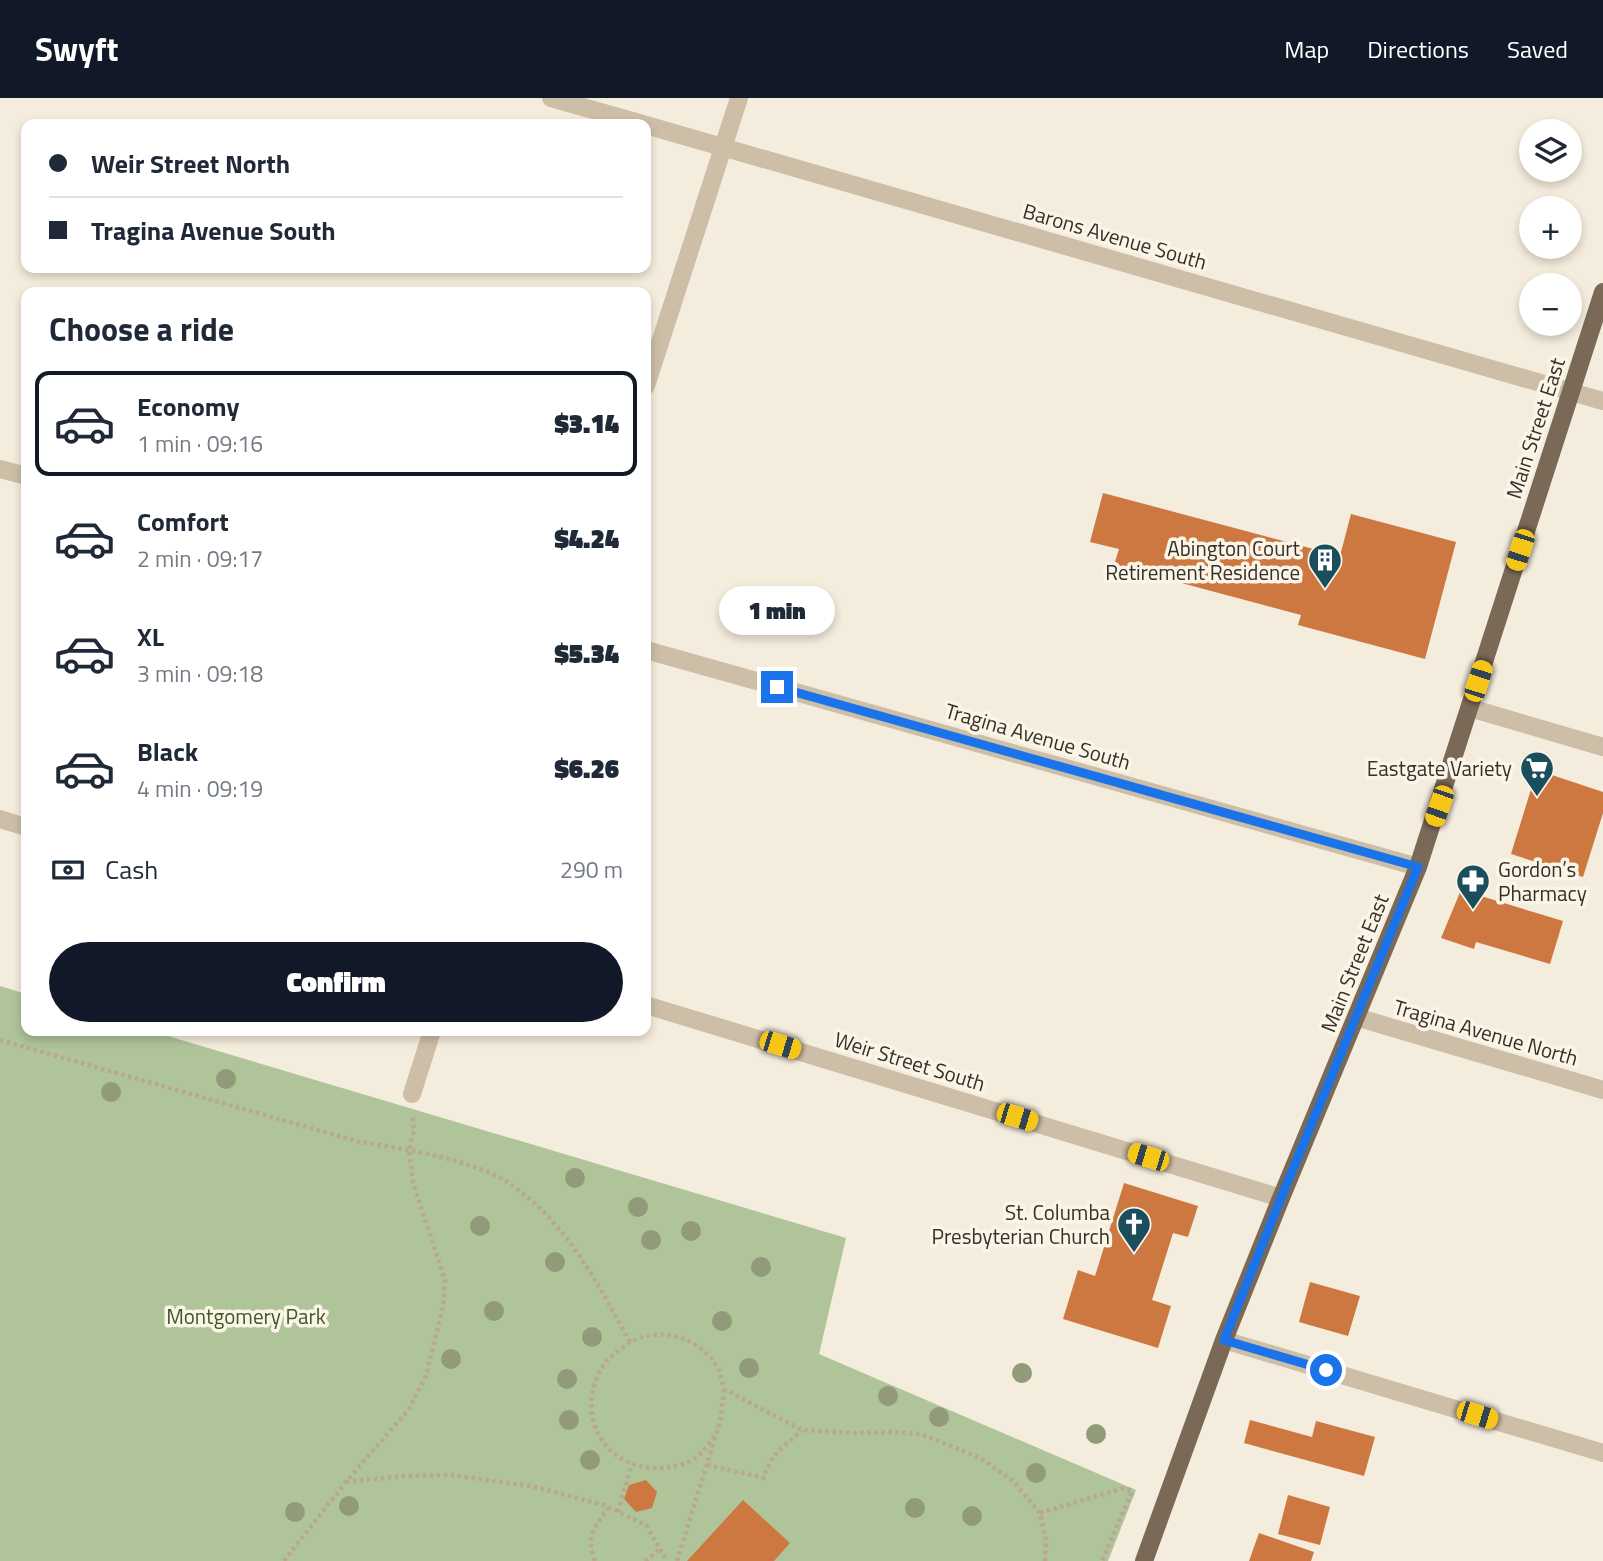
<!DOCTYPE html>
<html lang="en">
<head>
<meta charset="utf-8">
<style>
	body { margin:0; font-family:"Titillium Web",sans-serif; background:#f6f6f7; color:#1f2937; height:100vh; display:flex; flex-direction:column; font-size:26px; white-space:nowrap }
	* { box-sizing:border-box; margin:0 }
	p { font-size:23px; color:#747a83 }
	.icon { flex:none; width:38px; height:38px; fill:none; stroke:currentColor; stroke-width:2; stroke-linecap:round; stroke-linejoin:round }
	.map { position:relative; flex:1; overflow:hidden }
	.sheet { position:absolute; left:21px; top:189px; width:630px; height:749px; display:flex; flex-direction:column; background:#fff; border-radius:14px; box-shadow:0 4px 10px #0003 }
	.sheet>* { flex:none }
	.top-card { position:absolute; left:21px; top:21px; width:630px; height:154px; border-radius:14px; box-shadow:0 4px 10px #0003; display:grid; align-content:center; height:154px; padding:0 28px; background:#fff }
	.tools { position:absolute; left:1519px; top:21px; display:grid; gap:14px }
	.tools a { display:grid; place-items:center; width:63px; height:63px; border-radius:50%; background:#fff; box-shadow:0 4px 10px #0003; font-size:35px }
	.end { position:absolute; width:32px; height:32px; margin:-16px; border:9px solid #1a73e8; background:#fff; box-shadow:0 0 0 4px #fff }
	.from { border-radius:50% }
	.bubble { position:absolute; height:49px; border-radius:24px; background:#fff; box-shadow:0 4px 10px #0003; font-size:23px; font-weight:800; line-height:49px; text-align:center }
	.car { position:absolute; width:21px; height:42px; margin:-21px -10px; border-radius:9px; box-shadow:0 0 5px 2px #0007; background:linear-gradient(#f5c518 24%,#345 0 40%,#f5c518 0 76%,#345 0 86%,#f5c518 0) }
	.top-card b { display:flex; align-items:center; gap:24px; height:66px; font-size:26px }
	.top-card b+b { border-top:2px solid #e0e1e3 }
	.top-card i { width:18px; height:18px; background:#1f2937 }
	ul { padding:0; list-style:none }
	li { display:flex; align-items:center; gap:21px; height:105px; margin:0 14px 10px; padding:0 14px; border:4px solid transparent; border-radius:14px }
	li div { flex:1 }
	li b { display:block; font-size:26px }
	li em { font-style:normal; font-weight:800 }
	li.on { border-color:#111827 }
	li>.icon { width:63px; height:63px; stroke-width:1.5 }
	h2 { padding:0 28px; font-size:32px; line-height:84px }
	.pay { display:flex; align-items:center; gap:18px; height:77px; padding:0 28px; font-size:26px }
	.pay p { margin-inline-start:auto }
	.cta { display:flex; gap:14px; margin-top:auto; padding:14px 28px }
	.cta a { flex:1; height:80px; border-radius:42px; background:#111827; color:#fff; font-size:28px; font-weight:800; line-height:80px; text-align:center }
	header { display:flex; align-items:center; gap:42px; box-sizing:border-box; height:98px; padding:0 35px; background:#111827; color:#fff }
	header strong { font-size:33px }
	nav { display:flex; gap:38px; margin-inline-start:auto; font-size:24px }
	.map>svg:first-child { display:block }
	.green { fill:#b0c49a }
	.building { fill:#cd7840 }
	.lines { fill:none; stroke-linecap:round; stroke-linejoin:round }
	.path { stroke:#b9a891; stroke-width:4.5; stroke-dasharray:3.5 3.5; stroke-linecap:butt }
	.minor { stroke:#cdbea7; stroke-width:18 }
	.major { stroke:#7b6958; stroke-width:18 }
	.tree { fill:#919b7a }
	.route { stroke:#1a73e8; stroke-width:9 }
	.labels { text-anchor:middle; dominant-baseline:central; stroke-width:7; stroke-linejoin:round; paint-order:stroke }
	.street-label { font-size:21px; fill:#383028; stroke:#fbf5e8 }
	.poi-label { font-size:21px; fill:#383028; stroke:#fbf5e8; text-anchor:end }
	.park-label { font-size:21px; fill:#40582a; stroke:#fbf5e8 }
</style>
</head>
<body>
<header>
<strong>Swyft</strong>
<nav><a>Map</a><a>Directions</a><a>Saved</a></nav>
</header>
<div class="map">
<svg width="1603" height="1463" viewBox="0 0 1603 1463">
	<rect width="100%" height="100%" fill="#f4ecdc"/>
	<path class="green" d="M0 888 26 896V933H151L846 1140 819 1256 1136 1392 1108 1463H0Z"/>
	<path class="building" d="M1103 395 1340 458 1351 416 1456 444 1425 561 1298 527 1301 517 1114 467 1119 451 1090 444Z
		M1537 672 1603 694V715L1583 779 1511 756Z
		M1461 792 1563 823 1550 866 1476 844 1474 851 1441 840Z
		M1124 1085 1198 1108 1188 1139 1173 1135 1152 1202 1171 1208 1158 1250 1063 1221 1078 1172 1095 1178Z
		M1310 1184 1360 1198 1348 1238 1299 1224Z
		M1250 1322 1312 1339 1316 1323 1375 1339 1364 1378 1244 1345Z
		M646 1382 657 1394 652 1410 636 1414 624 1401 629 1387Z
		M1288 1397 1330 1409 1320 1447 1278 1436Z
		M743 1402 790 1445 774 1463H687Z
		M1259 1435 1314 1454 1311 1463H1249Z"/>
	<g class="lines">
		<path class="path" d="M0 942 360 1044C406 1051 456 1059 499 1079 505 1082 511 1087 517 1091 569 1129 599 1188 630 1244 635 1242 641 1239 646 1238 674 1232 704 1245 718 1270 721 1276 722 1284 724 1291L802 1332 852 1335 892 1334 921 1336 980 1360 1013 1383 1040 1415 1046 1442 1045 1463
			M630 1244C622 1251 611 1256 605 1265 573 1310 600 1370 657 1370 669 1370 683 1368 694 1361 704 1354 711 1343 718 1332
			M707 1367 764 1380C769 1357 785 1348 802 1332
			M346 1384 404 1378 451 1377 531 1388 604 1407 646 1427 667 1463
			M618 1414 632 1366
			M1040 1415 1124 1390 1132 1393 1102 1463
			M284 1463 346 1384 409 1311 426 1278 443 1209 445 1182 413 1085 409 1052 414 1032 412 1017
			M595 1463C585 1439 595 1429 608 1410
			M645 1463 660 1451
			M677 1463 720 1324 724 1291"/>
		<path class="minor" d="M551 0 643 26
			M646 27 1603 303
			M646 288 739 0
			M0 371 26 378
			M646 552 1418 769
			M1470 610 1603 649
			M0 721 26 729
			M646 907 1281 1100
			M1356 919 1603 992
			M412 996 432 933
			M1224 1242 1603 1355"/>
		<path class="major" d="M1144 1463 1224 1242 1281 1100 1418 769 1603 194"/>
	</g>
	<g class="tree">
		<circle cx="226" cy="981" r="10"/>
		<circle cx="111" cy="994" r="10"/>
		<circle cx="575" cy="1080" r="10"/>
		<circle cx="638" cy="1109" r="10"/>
		<circle cx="480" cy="1128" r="10"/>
		<circle cx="691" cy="1133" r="10"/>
		<circle cx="651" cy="1142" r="10"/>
		<circle cx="555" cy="1164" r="10"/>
		<circle cx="761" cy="1169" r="10"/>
		<circle cx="494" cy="1213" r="10"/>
		<circle cx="722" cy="1223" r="10"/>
		<circle cx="592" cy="1239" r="10"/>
		<circle cx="451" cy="1261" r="10"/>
		<circle cx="749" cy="1270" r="10"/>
		<circle cx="1022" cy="1275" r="10"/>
		<circle cx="567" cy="1281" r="10"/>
		<circle cx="888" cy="1298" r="10"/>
		<circle cx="939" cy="1319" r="10"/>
		<circle cx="569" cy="1322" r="10"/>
		<circle cx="1096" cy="1336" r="10"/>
		<circle cx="590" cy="1362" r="10"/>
		<circle cx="1036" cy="1375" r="10"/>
		<circle cx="349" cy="1408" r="10"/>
		<circle cx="915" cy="1410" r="10"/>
		<circle cx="295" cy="1414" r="10"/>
		<circle cx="972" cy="1418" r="10"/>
	</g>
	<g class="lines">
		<path class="route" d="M777 589 1418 769 1281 1100 1224 1242 1326 1272"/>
	</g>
	<defs>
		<g id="building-pin" transform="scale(1.75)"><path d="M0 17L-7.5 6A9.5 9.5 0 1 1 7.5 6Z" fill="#1a4e5d" stroke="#fbf5e8"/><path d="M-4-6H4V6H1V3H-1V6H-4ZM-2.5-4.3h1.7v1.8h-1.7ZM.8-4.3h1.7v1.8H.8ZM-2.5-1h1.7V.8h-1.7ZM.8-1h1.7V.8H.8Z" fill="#fff"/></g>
		<g id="supermarket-pin" transform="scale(1.75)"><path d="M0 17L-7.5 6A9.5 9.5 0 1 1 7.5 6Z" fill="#1a4e5d" stroke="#fbf5e8"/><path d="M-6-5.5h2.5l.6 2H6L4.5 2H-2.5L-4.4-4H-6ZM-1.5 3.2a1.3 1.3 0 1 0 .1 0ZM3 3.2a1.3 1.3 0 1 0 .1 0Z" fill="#fff"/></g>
		<g id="pharmacy-pin" transform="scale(1.75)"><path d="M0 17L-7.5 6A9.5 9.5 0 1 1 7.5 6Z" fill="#1a4e5d" stroke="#fbf5e8"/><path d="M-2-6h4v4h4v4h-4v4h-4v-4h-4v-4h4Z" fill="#fff"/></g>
		<g id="church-pin" transform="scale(1.75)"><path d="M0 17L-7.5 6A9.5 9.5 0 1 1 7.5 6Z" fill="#1a4e5d" stroke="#fbf5e8"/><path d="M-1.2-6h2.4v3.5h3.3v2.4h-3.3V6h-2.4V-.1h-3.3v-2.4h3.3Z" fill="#fff"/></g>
	</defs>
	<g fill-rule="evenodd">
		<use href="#building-pin" x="1325" y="462"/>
		<use href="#supermarket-pin" x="1537" y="670"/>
		<use href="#pharmacy-pin" x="1473" y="783"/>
		<use href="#church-pin" x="1134" y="1126"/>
	</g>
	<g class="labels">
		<g class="street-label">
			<text transform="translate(1115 138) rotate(16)">Barons Avenue South</text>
			<text transform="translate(1535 330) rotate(-72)">Main Street East</text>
			<text transform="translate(1038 638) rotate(16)">Tragina Avenue South</text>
			<text transform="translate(1354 865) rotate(-68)">Main Street East</text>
			<text transform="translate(1486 934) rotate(16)">Tragina Avenue North</text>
			<text transform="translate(910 963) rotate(17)">Weir Street South</text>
		</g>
		<g class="poi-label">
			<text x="1300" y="450">Abington Court<tspan x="1300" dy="24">Retirement Residence</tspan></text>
			<text x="1512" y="670">Eastgate Variety</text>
			<text x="1498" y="771" text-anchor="start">Gordon’s<tspan x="1498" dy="24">Pharmacy</tspan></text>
			<text x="1110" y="1114">St. Columba<tspan x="1110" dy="24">Presbyterian Church</tspan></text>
		</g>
		<g class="park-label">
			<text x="246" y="1218">Montgomery Park</text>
		</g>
	</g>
</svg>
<div class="tools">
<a><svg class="icon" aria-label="layers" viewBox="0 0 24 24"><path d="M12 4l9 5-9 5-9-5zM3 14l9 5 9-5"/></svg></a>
<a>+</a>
<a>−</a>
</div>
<i class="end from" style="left:1326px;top:1272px"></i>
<i class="end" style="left:777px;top:589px"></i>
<div class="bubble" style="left:719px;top:488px;width:116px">1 min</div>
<i class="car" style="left:1520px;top:452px;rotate:198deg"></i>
<i class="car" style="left:1478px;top:583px;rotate:18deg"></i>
<i class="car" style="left:1439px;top:708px;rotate:199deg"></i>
<i class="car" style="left:780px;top:947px;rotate:107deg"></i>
<i class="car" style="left:1017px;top:1019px;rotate:107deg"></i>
<i class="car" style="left:1148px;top:1059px;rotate:287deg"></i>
<i class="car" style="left:1477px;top:1317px;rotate:107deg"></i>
<div class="top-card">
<b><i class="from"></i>Weir Street North</b>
<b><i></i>Tragina Avenue South</b>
</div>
<section class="sheet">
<h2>Choose a ride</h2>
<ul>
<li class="on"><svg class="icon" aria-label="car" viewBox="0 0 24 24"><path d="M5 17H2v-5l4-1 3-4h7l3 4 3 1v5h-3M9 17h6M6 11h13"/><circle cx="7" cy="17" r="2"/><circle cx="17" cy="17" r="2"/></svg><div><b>Economy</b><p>1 min · 09:16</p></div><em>$3.14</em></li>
<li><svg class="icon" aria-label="car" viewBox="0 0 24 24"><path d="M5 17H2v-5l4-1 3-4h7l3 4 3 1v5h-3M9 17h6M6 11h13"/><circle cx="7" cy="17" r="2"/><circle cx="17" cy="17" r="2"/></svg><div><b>Comfort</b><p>2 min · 09:17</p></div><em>$4.24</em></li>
<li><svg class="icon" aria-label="car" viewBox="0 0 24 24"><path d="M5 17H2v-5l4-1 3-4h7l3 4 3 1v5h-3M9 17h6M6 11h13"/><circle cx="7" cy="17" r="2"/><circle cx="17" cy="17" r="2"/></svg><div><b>XL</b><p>3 min · 09:18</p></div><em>$5.34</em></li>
<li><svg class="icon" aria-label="car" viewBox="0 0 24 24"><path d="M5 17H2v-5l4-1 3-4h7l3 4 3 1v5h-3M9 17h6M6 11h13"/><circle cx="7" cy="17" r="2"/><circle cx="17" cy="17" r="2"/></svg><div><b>Black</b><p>4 min · 09:19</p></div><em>$6.26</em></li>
</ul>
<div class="pay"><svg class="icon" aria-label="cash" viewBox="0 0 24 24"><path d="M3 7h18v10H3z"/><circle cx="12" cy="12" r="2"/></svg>Cash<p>290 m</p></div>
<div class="cta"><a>Confirm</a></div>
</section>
</div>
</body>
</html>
